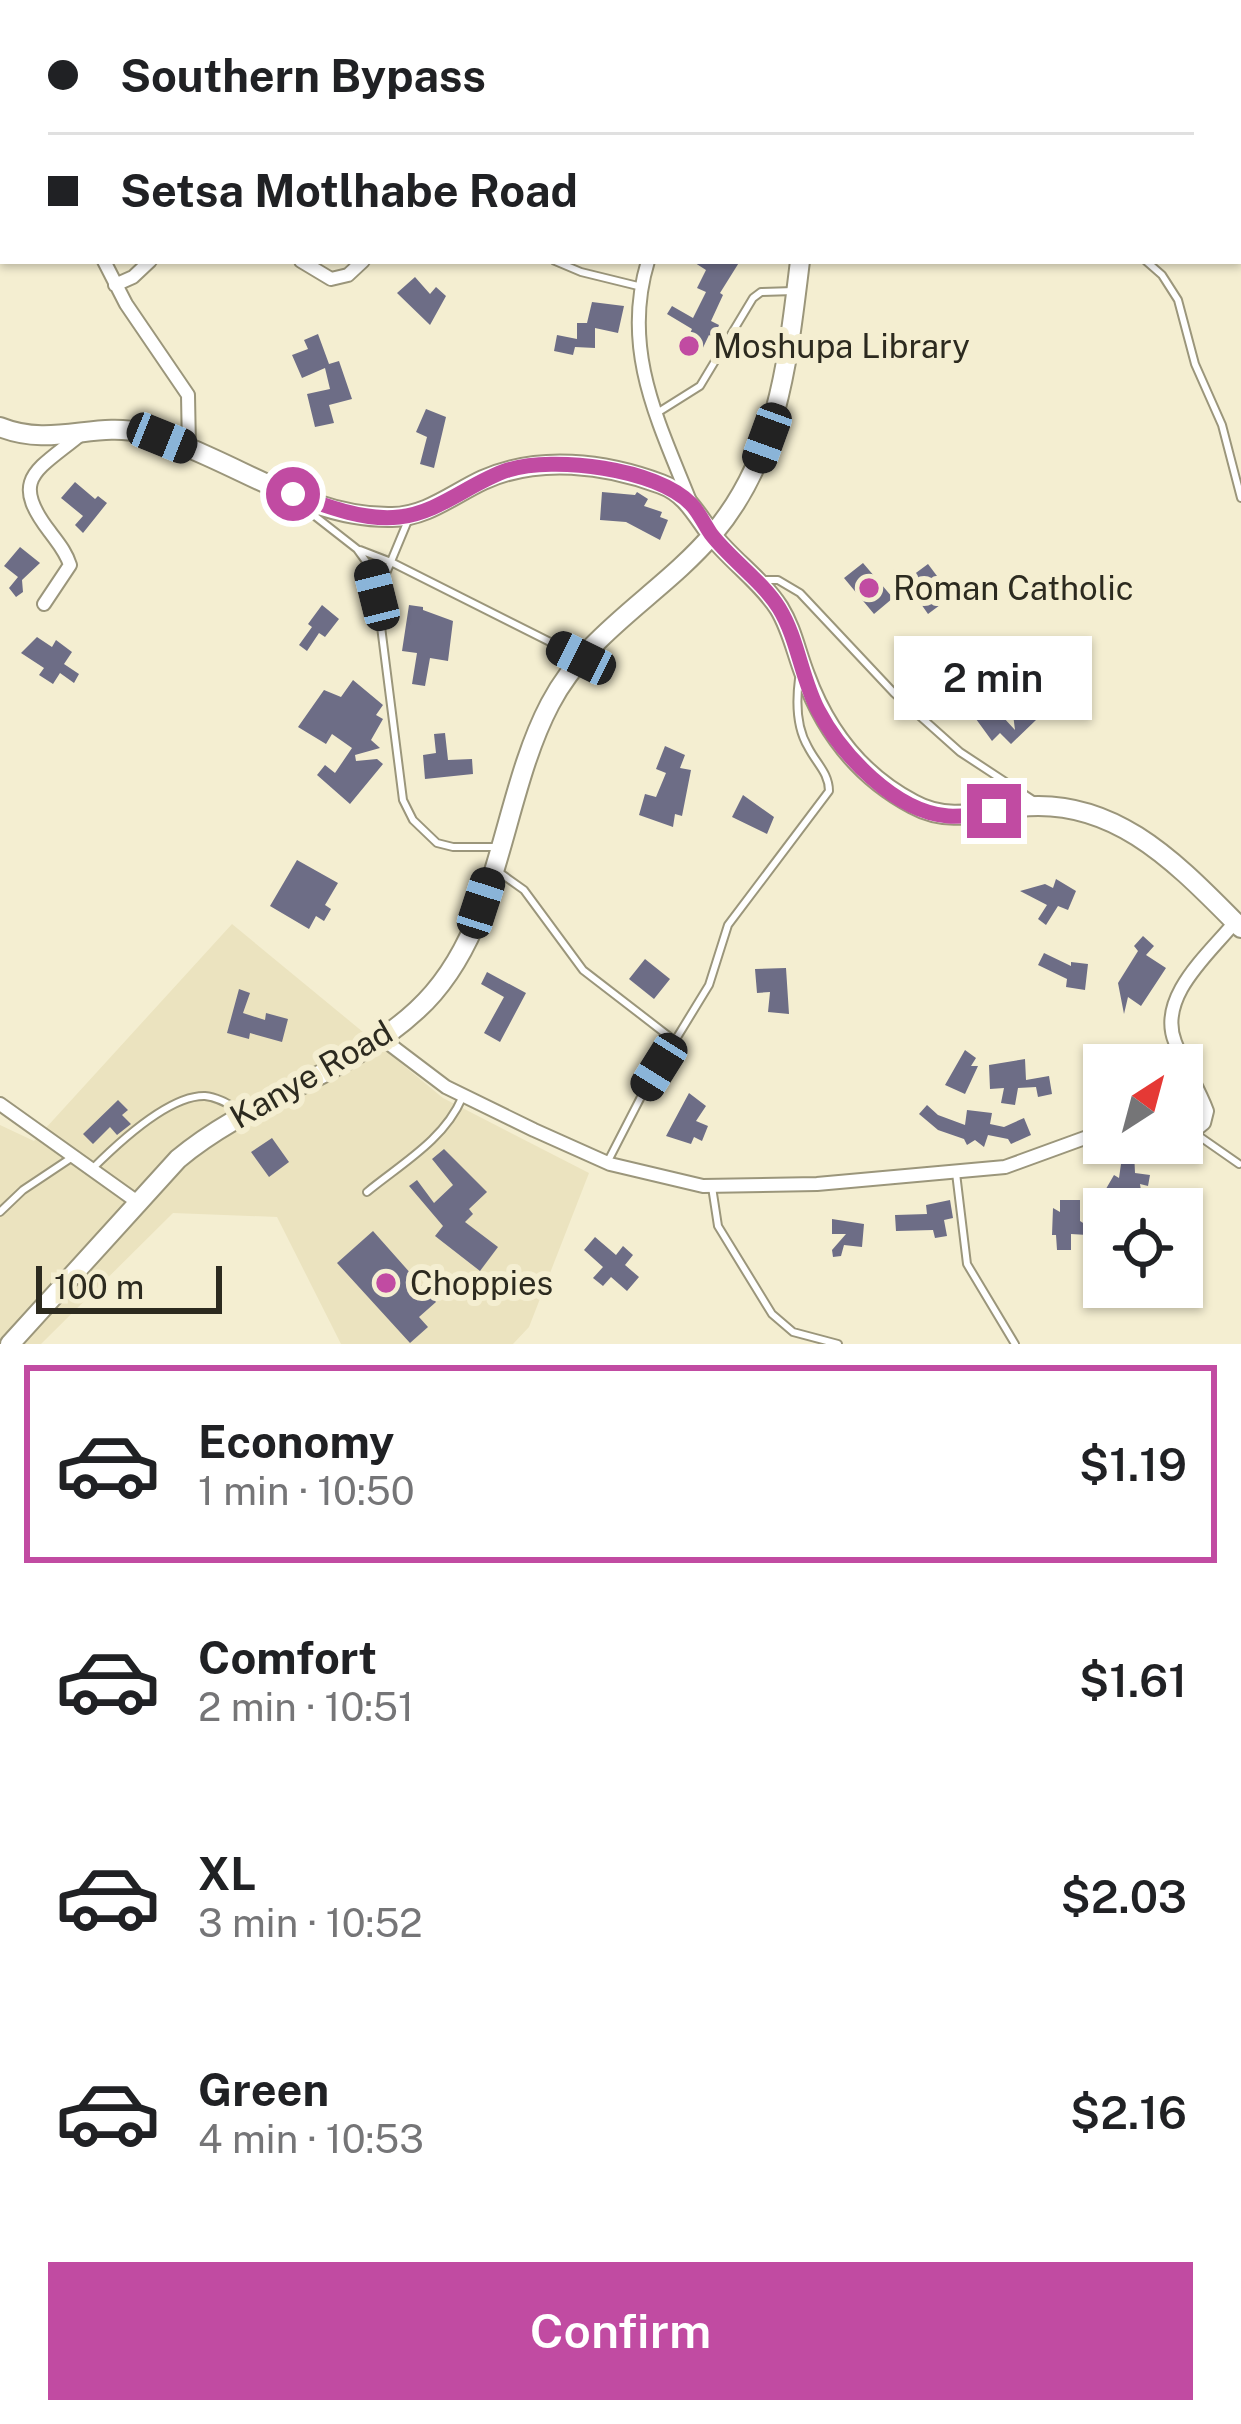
<!DOCTYPE html>
<html lang="en">
<head>
<meta charset="utf-8">
<style>
	body { margin:0; font-family:"Public Sans",sans-serif; background:#f2f2f2; color:#202124; height:100vh; display:flex; flex-direction:column; font-size:45px; white-space:nowrap }
	* { box-sizing:border-box; margin:0 }
	p { font-size:39px; color:#757577 }
	.icon { flex:none; width:66px; height:66px; fill:none; stroke:currentColor; stroke-width:2; stroke-linecap:round; stroke-linejoin:round }
	.map { position:relative; height:1344px; overflow:hidden }
	.side { display:flex; flex-direction:column; background:#fff; flex:1 }
	.side>* { flex:none }
	.guide { position:absolute; left:0px; top:0px; width:1242px; height:264px; box-shadow:0 3px 9px #0004; display:grid; align-content:center; height:264px; padding:0 48px; background:#fff }
	.needle { width:78px; rotate:36deg }
	.fabs { position:absolute; left:1083px; top:1044px; display:grid; gap:24px }
	.fabs a { display:grid; place-items:center; width:120px; height:120px; border-radius:0px; background:#fff; box-shadow:0 3px 9px #0004; font-size:60px }
	.scale { position:absolute; left:36px; bottom:30px; width:186px; box-sizing:border-box; padding-left:12px; border:6px solid #2c2a1f; border-top:0; font-size:33px; line-height:42px; white-space:nowrap; color:#2c2a1f; -webkit-text-stroke:9px #f4eed1; paint-order:stroke }
	.end { position:absolute; width:54px; height:54px; margin:-27px; border:15px solid #c14ba2; background:#fff; box-shadow:0 0 0 6px #fff }
	.from { border-radius:50% }
	.bubble { position:absolute; height:84px; border-radius:0px; background:#fff; box-shadow:0 3px 9px #0004; font-size:39px; font-weight:600; line-height:84px; text-align:center }
	.car { position:absolute; width:36px; height:72px; margin:-36px -18px; border-radius:15px; box-shadow:0 0 9px 3px #0007; background:linear-gradient(#222 24%,#8ab4d8 0 40%,#222 0 76%,#8ab4d8 0 86%,#222 0) }
	.guide b { display:flex; align-items:center; gap:42px; height:114px; font-size:45px }
	.guide b+b { border-top:3px solid #e0e0e0 }
	.guide i { width:30px; height:30px; background:#202124 }
	ul { padding:21px 0 0; list-style:none }
	li { display:flex; align-items:center; gap:36px; height:198px; margin:0 24px 18px; padding:0 24px; border:6px solid transparent; border-radius:0px }
	li div { flex:1 }
	li b { display:block; font-size:45px }
	li em { font-style:normal; font-weight:600 }
	li.current { border-color:#c14ba2 }
	li>.icon { width:108px; height:108px; stroke-width:1.5 }
	.action { display:flex; gap:24px; margin-top:auto; padding:24px 48px }
	.action a { flex:1; height:138px; border-radius:0px; background:#c14ba2; color:#fff; font-size:48px; font-weight:600; line-height:138px; text-align:center }
	.map>svg:first-child { display:block }
	.built { fill:#ebe3bf }
	.building { fill:#6d6d86 }
	.lines { fill:none; stroke-linecap:round; stroke-linejoin:round }
	.lane-casing { stroke:#9b967b; stroke-width:10 }
	.street-casing { stroke:#9b967b; stroke-width:16 }
	.secondary-casing { stroke:#9b967b; stroke-width:22 }
	.lane { stroke:#fff; stroke-width:6 }
	.street { stroke:#fff; stroke-width:12 }
	.secondary { stroke:#fff; stroke-width:18 }
	.route { stroke:#c14ba2; stroke-width:15 }
	.poi-dot { fill:#c14ba2; stroke:#f4eed1; stroke-width:4.5 }
	.labels { text-anchor:middle; dominant-baseline:central; stroke-width:12; stroke-linejoin:round; paint-order:stroke }
	.poi-label { font-size:33px; fill:#2c2a1f; stroke:#f4eed1; text-anchor:start }
	.street-label { font-size:33px; fill:#2c2a1f; stroke:#f4eed1 }
</style>
</head>
<body>
<div class="map">
<svg width="1241" height="1344" viewBox="0 0 1241 1344">
	<rect width="100%" height="100%" fill="#f4eed1"/>
	<path class="built" d="M232 924 443 1098 589 1173 529 1327 513 1344H341L277 1217 173 1213 41 1344H0V1125L34 1141Z"/>
	<path class="building" d="M692 261H740L720 293 723 295 711 321 719 325 714 338 709 335 700 354 684 347 692 329 667 314 672 306 693 318 706 292 697 288 706 270Z
		M415 277 430 294 436 287 446 296 430 325 397 293Z
		M592 302 624 306 618 333 595 328V348L575 347 573 355 554 351 557 335 577 339V323H587Z
		M318 334 329 364 339 361 352 399 329 405 334 423 315 427 307 394 330 389 325 368 302 378 292 355 308 349 304 340Z
		M426 409 446 417 434 468 420 464 427 437 416 432Z
		M75 482 95 499 98 496 107 503 83 533 75 525 83 516 61 498Z
		M602 492 635 495 637 492 648 499 644 506 662 512 660 517 668 520 660 540 626 522 600 520Z
		M20 547 40 563 22 580 23 592 16 597 9 588 18 577 4 566Z
		M863 563 893 598 874 614 844 578Z
		M928 564 952 596 928 614 905 581Z
		M322 605 339 619 325 637 319 633 307 651 299 645 312 627 308 624Z
		M409 605 423 607V610L453 621 448 661 430 658 425 686 412 684 417 653 402 651Z
		M37 637 52 647 56 640 72 652 64 664 79 674 74 683 60 673 53 684 39 675 44 668 21 653Z
		M353 680 383 705 376 715 383 719 371 740 380 748 355 755 356 761 377 759 383 764 350 804 317 775 325 765 335 773 352 748 332 734 326 744 298 727 324 690 341 697Z
		M1018 693 1023 705 1036 720 1011 744 1000 733 992 741 976 719 991 704 1015 730 1011 698Z
		M445 733 448 760 472 759 473 774 425 779 423 755 436 753 434 734Z
		M665 746 685 755 680 768 691 770 682 816 675 814 673 827 639 815 645 794 656 797 666 773 656 769Z
		M743 795 774 817 767 834 732 817Z
		M297 860 338 883 325 905 331 909 324 921 316 916 309 929 270 906Z
		M1056 879 1076 891 1068 910 1058 906 1046 925 1038 919 1047 905 1020 891 1045 884 1053 888Z
		M1143 936 1154 946 1146 955 1166 968 1141 1006 1128 997 1124 1014 1118 983 1138 951 1134 946Z
		M1044 953 1071 966V962L1088 964 1085 990 1066 987 1067 979 1038 965Z
		M645 959 670 979 654 999 629 979Z
		M786 968 789 1014 768 1012 770 992 757 993 755 969Z
		M487 972 526 993 500 1042 484 1033 504 997 481 984Z
		M239 989 250 993 243 1013 265 1020 266 1013 288 1019 282 1042 250 1033 249 1039 227 1033Z
		M965 1050 976 1058 971 1066H978L965 1094 945 1085Z
		M1025 1059 1026 1080 1049 1076 1052 1094 1038 1097 1036 1087 1018 1088 1015 1105 1001 1103 1004 1088 990 1089 989 1065Z
		M689 1093 706 1106 696 1121 708 1126 702 1141 694 1137 691 1144 666 1136Z
		M118 1100 128 1110 122 1115 131 1124 117 1135 110 1127 93 1144 83 1134Z
		M927 1105 938 1115 965 1125 967 1110 992 1113 990 1124 1004 1127 1024 1118 1031 1135 1011 1144 1008 1139 988 1135 984 1147 975 1140 967 1145 964 1139 938 1130 919 1114Z
		M272 1138 289 1162 269 1177 251 1152Z
		M444 1149 487 1192 469 1209 473 1214 465 1222 498 1247 480 1271 435 1236 443 1226 409 1186 417 1180 434 1203 453 1185 432 1159Z
		M1123 1150 1134 1151 1135 1173 1150 1175 1148 1186 1140 1184 1142 1197 1139 1202 1124 1196 1120 1203 1103 1194 1114 1175 1119 1178Z
		M950 1200 953 1218 944 1220 947 1236 935 1238 933 1230 896 1231 895 1215 927 1214 926 1205Z
		M1060 1200H1080V1221L1091 1228 1087 1235 1071 1234V1250H1057L1056 1235H1052L1053 1208 1060 1212Z
		M832 1219 864 1224 862 1247 844 1245 841 1256 833 1257 832 1250 846 1234H832Z
		M373 1231 436 1302 419 1317 428 1327 410 1343 337 1263Z
		M595 1237 616 1255 623 1246 633 1255 625 1265 639 1277 627 1291 611 1277 603 1286 593 1278 603 1267 584 1250Z"/>
	<g class="lines">
		<g class="lane-casing">
			<path id="lane" d="M553 0 555 3
				M555 261 581 272 642 287
				M1146 261 1162 275 1178 300 1195 364 1222 425 1241 498
				M657 413 700 386 753 298 761 292 794 291
				M302 506 357 549 370 567 377 595 403 800 413 820 437 843 453 847H495
				M360 550 391 562 580 657
				M765 580H778L800 593 894 693 960 752 1033 800
				M377 595 409 518
				M496 870 524 890 583 970 675 1041
				M1196 1134 1239 1164
				M607 1163 643 1093 709 985 728 925 829 791C829 773 816 763 808 747 796 727 796 702 799 679
				M92 1169C116 1145 169 1095 205 1096 218 1097 230 1105 241 1111
				M956 1173 967 1264 1015 1344
				M712 1187 718 1226 772 1314 793 1332 838 1344
				M367 1192C401 1164 444 1140 462 1098
				M0 1212 23 1190 71 1158"/>
		</g>
		<g class="street-casing">
			<path id="street" d="M50 0V3
				M657 3 663 0
				M747 3 748 0
				M104 261 126 304 188 395 189 449
				M301 261 331 279 348 275 363 261
				M648 261C621 349 658 421 690 501
				M115 285 133 277 150 261
				M44 604 70 565C66 552 58 543 50 532 9 479 36 471 80 435
				M380 1037 446 1087 534 1130 610 1164 703 1186 817 1184 1005 1167 1104 1131
				M0 1104 136 1201
				M1182 1130 1193 1132 1204 1123 1207 1111C1198 1087 1184 1066 1175 1042 1157 997 1209 954 1235 922"/>
		</g>
		<g class="secondary-casing">
			<path id="secondary" d="M833 3V0
				M0 427C52 448 95 421 143 433 227 453 302 519 392 517 426 517 453 494 483 480 538 455 605 463 661 484 686 493 696 514 711 534 731 560 761 580 779 608 792 629 796 652 805 675 825 730 860 776 913 804 949 824 982 811 1019 807 1116 796 1179 866 1241 928
				M10 1344 178 1159C251 1098 347 1075 417 1010 501 933 500 799 550 704 588 631 661 595 713 534 779 456 788 358 800 261"/>
		</g>
		<use href="#lane" class="lane"/>
		<use href="#street" class="street"/>
		<use href="#secondary" class="secondary"/>
	</g>
	<g class="lines">
		<path class="route" d="M293 494C326 506 364 521 399 517 439 513 471 482 508 470 554 456 656 468 691 504 699 512 704 524 711 534 731 560 761 580 779 608 798 639 801 677 818 710 841 754 895 812 948 816 964 817 979 814 994 811"/>
	</g>
	<g class="poi-dot">
		<circle cx="689" cy="346" r="12"/>
		<circle cx="869" cy="588" r="12"/>
		<circle cx="386" cy="1283" r="12"/>
	</g>
	<g class="labels">
		<g class="poi-label">
			<text x="713" y="346">Moshupa Library</text>
			<text x="893" y="588">Roman Catholic</text>
			<text x="410" y="1283">Choppies</text>
		</g>
		<g class="street-label">
			<text transform="translate(311 1074) rotate(-30)">Kanye Road</text>
		</g>
	</g>
</svg>
<div class="fabs">
<a><svg class="needle" viewBox="-14 -14 28 28"><path d="M0-13l5 13h-10z" fill="#e53935"/><path d="M0 13l5-13h-10z" fill="#757577"/></svg></a>
<a><svg class="icon" aria-label="locate" viewBox="0 0 24 24"><circle cx="12" cy="12" r="6"/><path d="M12 2v4M12 18v4M2 12h4M18 12h4"/></svg></a>
</div>
<div class="scale">100 m</div>
<i class="end from" style="left:293px;top:494px"></i>
<i class="end" style="left:994px;top:811px"></i>
<div class="bubble" style="left:894px;top:636px;width:198px">2 min</div>
<i class="car" style="left:162px;top:438px;rotate:112deg"></i>
<i class="car" style="left:767px;top:438px;rotate:200deg"></i>
<i class="car" style="left:377px;top:595px;rotate:346deg"></i>
<i class="car" style="left:581px;top:658px;rotate:296deg"></i>
<i class="car" style="left:481px;top:903px;rotate:18deg"></i>
<i class="car" style="left:659px;top:1067px;rotate:212deg"></i>
<div class="guide">
<b><i class="from"></i>Southern Bypass</b>
<b><i></i>Setsa Motlhabe Road</b>
</div>
</div>
<section class="side">
<ul>
<li class="current"><svg class="icon" aria-label="car" viewBox="0 0 24 24"><path d="M5 17H2v-5l4-1 3-4h7l3 4 3 1v5h-3M9 17h6M6 11h13"/><circle cx="7" cy="17" r="2"/><circle cx="17" cy="17" r="2"/></svg><div><b>Economy</b><p>1 min · 10:50</p></div><em>$1.19</em></li>
<li><svg class="icon" aria-label="car" viewBox="0 0 24 24"><path d="M5 17H2v-5l4-1 3-4h7l3 4 3 1v5h-3M9 17h6M6 11h13"/><circle cx="7" cy="17" r="2"/><circle cx="17" cy="17" r="2"/></svg><div><b>Comfort</b><p>2 min · 10:51</p></div><em>$1.61</em></li>
<li><svg class="icon" aria-label="car" viewBox="0 0 24 24"><path d="M5 17H2v-5l4-1 3-4h7l3 4 3 1v5h-3M9 17h6M6 11h13"/><circle cx="7" cy="17" r="2"/><circle cx="17" cy="17" r="2"/></svg><div><b>XL</b><p>3 min · 10:52</p></div><em>$2.03</em></li>
<li><svg class="icon" aria-label="car" viewBox="0 0 24 24"><path d="M5 17H2v-5l4-1 3-4h7l3 4 3 1v5h-3M9 17h6M6 11h13"/><circle cx="7" cy="17" r="2"/><circle cx="17" cy="17" r="2"/></svg><div><b>Green</b><p>4 min · 10:53</p></div><em>$2.16</em></li>
</ul>
<div class="action"><a>Confirm</a></div>
</section>
</body>
</html>
